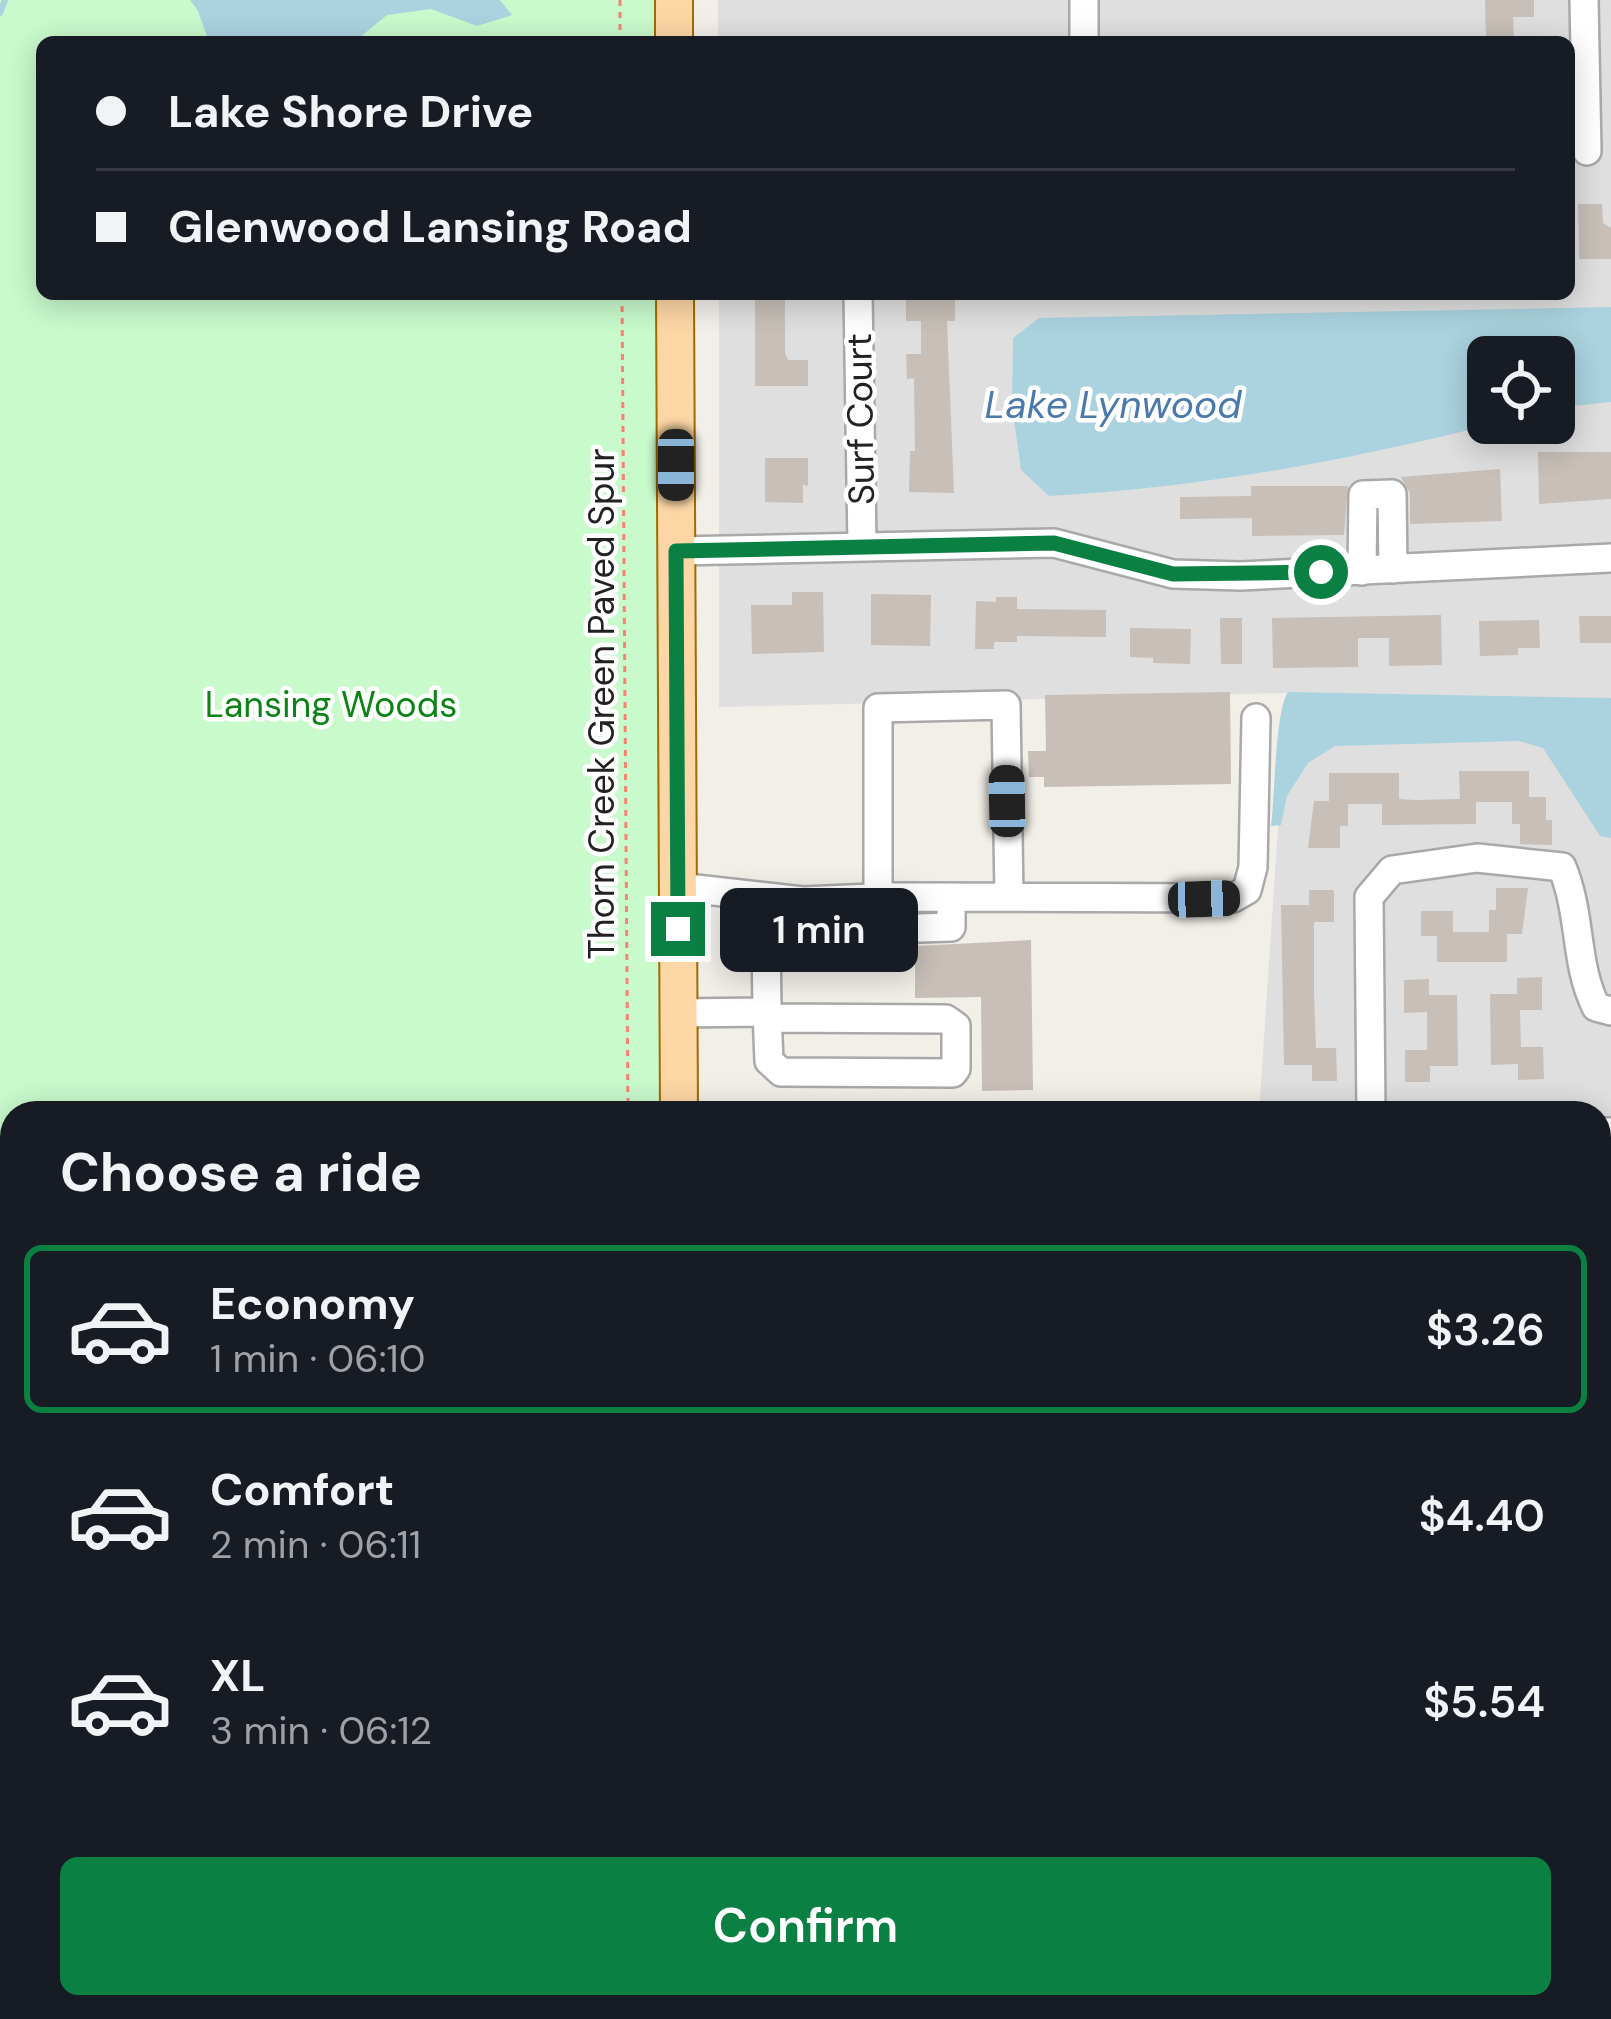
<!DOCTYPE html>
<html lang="en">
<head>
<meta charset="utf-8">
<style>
	body { margin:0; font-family:"DM Sans",sans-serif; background:#20242c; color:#f1f3f6; height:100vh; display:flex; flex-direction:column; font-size:45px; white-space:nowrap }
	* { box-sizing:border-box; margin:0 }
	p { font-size:39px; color:#9ea1a6 }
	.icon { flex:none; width:66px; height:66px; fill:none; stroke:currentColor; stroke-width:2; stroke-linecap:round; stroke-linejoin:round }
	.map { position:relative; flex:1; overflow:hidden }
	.side { position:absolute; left:0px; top:1101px; width:1611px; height:918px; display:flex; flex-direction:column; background:#171b24; border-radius:36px 36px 0 0; box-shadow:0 6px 30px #0003 }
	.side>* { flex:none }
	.banner { position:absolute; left:36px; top:36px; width:1539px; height:264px; border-radius:18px; box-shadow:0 6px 30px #0003; display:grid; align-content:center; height:264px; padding:0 60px; background:#171b24 }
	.controls { position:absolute; left:1467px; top:336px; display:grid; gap:24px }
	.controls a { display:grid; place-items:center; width:108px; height:108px; border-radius:18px; background:#171b24; box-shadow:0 6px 30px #0003; font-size:60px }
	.end { position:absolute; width:54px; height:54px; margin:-27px; border:15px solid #0b8043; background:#fff; box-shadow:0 0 0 6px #fff }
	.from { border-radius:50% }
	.bubble { position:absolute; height:84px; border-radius:18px; background:#171b24; box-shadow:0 6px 30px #0003; font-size:39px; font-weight:600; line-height:84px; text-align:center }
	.car { position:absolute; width:36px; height:72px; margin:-36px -18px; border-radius:15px; box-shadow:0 0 9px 3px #0007; background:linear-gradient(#222 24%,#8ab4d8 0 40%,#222 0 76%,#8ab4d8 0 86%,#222 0) }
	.banner b { display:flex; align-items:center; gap:42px; height:114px; font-size:45px }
	.banner b+b { border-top:3px solid #363941 }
	.banner i { width:30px; height:30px; background:#f1f3f6 }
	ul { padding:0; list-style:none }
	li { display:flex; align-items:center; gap:36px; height:168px; margin:0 24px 18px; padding:0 36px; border:6px solid transparent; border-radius:18px }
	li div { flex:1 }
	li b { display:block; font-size:45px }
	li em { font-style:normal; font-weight:600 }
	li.current { border-color:#0b8043 }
	li>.icon { width:108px; height:108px; stroke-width:1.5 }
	h2 { padding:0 60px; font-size:54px; line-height:144px }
	.button { display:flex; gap:24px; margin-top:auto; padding:24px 60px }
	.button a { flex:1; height:138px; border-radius:18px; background:#0b8043; color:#fff; font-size:48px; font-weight:600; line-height:138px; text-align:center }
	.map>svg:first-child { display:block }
	.residential { fill:#e0dfdf; fill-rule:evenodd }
	.park { fill:#c8facc }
	.water { fill:#aad3df }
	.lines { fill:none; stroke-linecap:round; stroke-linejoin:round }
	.stream { stroke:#aad3df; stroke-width:6 }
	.building { fill:#c7bfb8 }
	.minor-casing { stroke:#a9a9a9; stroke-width:32 }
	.major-casing { stroke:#a06b00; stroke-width:40 }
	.path { stroke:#fa8072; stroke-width:3; stroke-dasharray:6 6; stroke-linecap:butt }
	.minor { stroke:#fff; stroke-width:27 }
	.major { stroke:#fcd6a4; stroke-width:36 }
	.route { stroke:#0b8043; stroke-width:15 }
	.labels { text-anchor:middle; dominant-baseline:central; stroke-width:9; stroke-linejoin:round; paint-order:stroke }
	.street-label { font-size:36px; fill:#222; stroke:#fff }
	.park-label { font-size:36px; fill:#0c8416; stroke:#fff }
	.water-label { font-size:39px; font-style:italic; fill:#4a7aab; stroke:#fff }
</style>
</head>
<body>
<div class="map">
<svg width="1611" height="2019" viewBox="0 0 1611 2019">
	<rect width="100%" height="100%" fill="#f2efe9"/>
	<path class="residential" d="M718 0H1611V1549L1599 1550V1113H1259L1287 693 719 707V294H1569V42H718ZM1488 357H1554V423H1488Z"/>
	<path class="park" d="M0 0H660L661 42H42V294H661L663 1113H12V2007H626V2019H0Z"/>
	<path class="water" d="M190 0H500L512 15 477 26 431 9 387 15 354 42H209L198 11Z
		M1611 307V402L1554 408V357H1488V423H1497C1351 460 1199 488 1049 496L1021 470 1012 405 1013 338 1039 318Z
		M1288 692 1611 698V838L1600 836 1543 748 1519 741 1335 746 1308 763 1287 796 1281 825 1271 826C1275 796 1275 711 1288 692Z
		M1611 1559V1768H1599V1560Z"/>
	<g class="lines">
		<path class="stream" d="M0 13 5 0
			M1599 1848H1611"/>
	</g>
	<path class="building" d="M1485 0H1534V17H1513L1514 41H1486Z
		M1578 204H1602L1603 223 1611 228V259H1579Z
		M755 294H785V353L788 360H808V386H755Z
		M925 294H955V321H947L954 493 909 492 910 451H915L914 378 907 379 906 354H921V321H906V299L925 298Z
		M1538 452H1611V499L1539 504Z
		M765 458H808V486L803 485V503L765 502Z
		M1500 469 1502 521 1410 524V493L1401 477Z
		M1251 486H1348L1344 535 1252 536V518L1180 519V497L1251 496Z
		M792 592H823L824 652 752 654 751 605H792Z
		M871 594 931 595 930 646 871 645Z
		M996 597H1017V609L1106 610V637L1017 636V642H994V649H975L976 601 996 602Z
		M1441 615 1442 665 1389 666V638H1358V667L1273 668 1272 618Z
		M1579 616H1611V643H1580Z
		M1220 618H1242V664H1221Z
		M1539 620 1540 648H1518V655L1480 656 1479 621Z
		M1130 628 1191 629 1190 664 1153 663V658L1130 657Z
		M1230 692 1231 784 1044 787V777H1029L1028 751H1046L1045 695Z
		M1459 771H1529V797H1546V820H1552V845L1520 844V824H1512V802H1476V824L1382 825V804H1348V826H1340V848H1308L1314 801H1329V773H1399V799L1415 800 1460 799Z
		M1496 888H1528L1522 934H1507V962H1437V936H1421V911H1453V932H1489V910H1496Z
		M1309 890H1334V922H1314V994L1316 1048H1336L1337 1081H1312V1065H1284L1281 905H1309Z
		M1031 940 1033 1090 982 1091 981 997 915 998V963H898L897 947Z
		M1542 977V1010H1520L1521 1047H1543L1544 1079 1518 1080V1064L1491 1065 1490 994H1517V978Z
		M1429 979V995H1457L1458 1066H1430V1082H1405V1050H1427V1012L1404 1013V980Z"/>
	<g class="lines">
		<g class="minor-casing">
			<path id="minor" d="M1084 0V42
				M1584 0 1587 151
				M858 294 862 545
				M676 551 1054 543 1173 574 1240 576 1611 558
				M1362 571 1363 495 1392 494 1393 569
				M678 887 803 901 894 897 1233 898 1247 890 1253 867 1256 718
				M878 898V708L1006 705 1009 897
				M767 1012 769 1061 781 1072 953 1073 956 1069V1026L946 1019 767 1018
				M678 1013 767 1012 766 933 951 927V897
				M1371 1113 1369 897 1392 870 1477 858 1562 867C1582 916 1574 962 1596 1007L1611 1011
				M1599 1132H1611
				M1599 1430 1611 1428
				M887 2007 888 2019
				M1027 2007 1028 2019
				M1525 2007V2019
				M649 2019V2007"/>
		</g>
		<g class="major-casing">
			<path id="major" d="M674 0V42
				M675 294 679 1113
				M1599 1892H1611
				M0 1895H12"/>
		</g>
		<path class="path" d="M620 0V42
			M622 294 628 1113
			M0 1837H12
			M177 2019 183 2007"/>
		<use href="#minor" class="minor"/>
		<use href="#major" class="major"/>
	</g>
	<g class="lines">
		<path class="route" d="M678 929 676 551 1054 543 1173 574 1321 572"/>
	</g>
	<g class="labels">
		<g class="street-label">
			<text transform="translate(860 419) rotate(-91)">Surf Court</text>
			<text transform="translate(601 704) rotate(-90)">Thorn Creek Green Paved Spur</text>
		</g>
		<g class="park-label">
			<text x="331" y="704">Lansing Woods</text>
		</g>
		<g class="water-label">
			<text x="1113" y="404">Lake Lynwood</text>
		</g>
	</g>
</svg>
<div class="controls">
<a><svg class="icon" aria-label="locate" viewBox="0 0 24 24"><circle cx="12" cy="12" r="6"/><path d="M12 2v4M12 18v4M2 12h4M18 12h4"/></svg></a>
</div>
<i class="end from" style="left:1321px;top:572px"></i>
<i class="end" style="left:678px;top:929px"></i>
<div class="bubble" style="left:720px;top:888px;width:198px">1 min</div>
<i class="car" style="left:676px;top:465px;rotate:180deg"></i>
<i class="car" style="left:1007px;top:801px;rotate:359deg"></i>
<i class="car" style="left:1204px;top:899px;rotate:88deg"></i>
<div class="banner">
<b><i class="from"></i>Lake Shore Drive</b>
<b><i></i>Glenwood Lansing Road</b>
</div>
<section class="side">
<h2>Choose a ride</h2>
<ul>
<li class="current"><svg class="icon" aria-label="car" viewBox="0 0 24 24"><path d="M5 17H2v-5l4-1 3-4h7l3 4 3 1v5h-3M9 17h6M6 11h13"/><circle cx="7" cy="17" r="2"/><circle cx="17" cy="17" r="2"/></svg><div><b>Economy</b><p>1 min · 06:10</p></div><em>$3.26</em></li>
<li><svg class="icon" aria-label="car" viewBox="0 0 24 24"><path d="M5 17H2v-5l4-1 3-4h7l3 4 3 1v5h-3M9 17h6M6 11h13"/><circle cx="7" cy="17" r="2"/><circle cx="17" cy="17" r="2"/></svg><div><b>Comfort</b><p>2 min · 06:11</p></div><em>$4.40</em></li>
<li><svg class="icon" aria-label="car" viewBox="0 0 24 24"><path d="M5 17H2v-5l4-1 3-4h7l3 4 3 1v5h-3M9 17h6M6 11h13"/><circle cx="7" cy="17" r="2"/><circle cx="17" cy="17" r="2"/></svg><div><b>XL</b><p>3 min · 06:12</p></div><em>$5.54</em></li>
</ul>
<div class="button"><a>Confirm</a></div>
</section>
</div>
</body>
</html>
